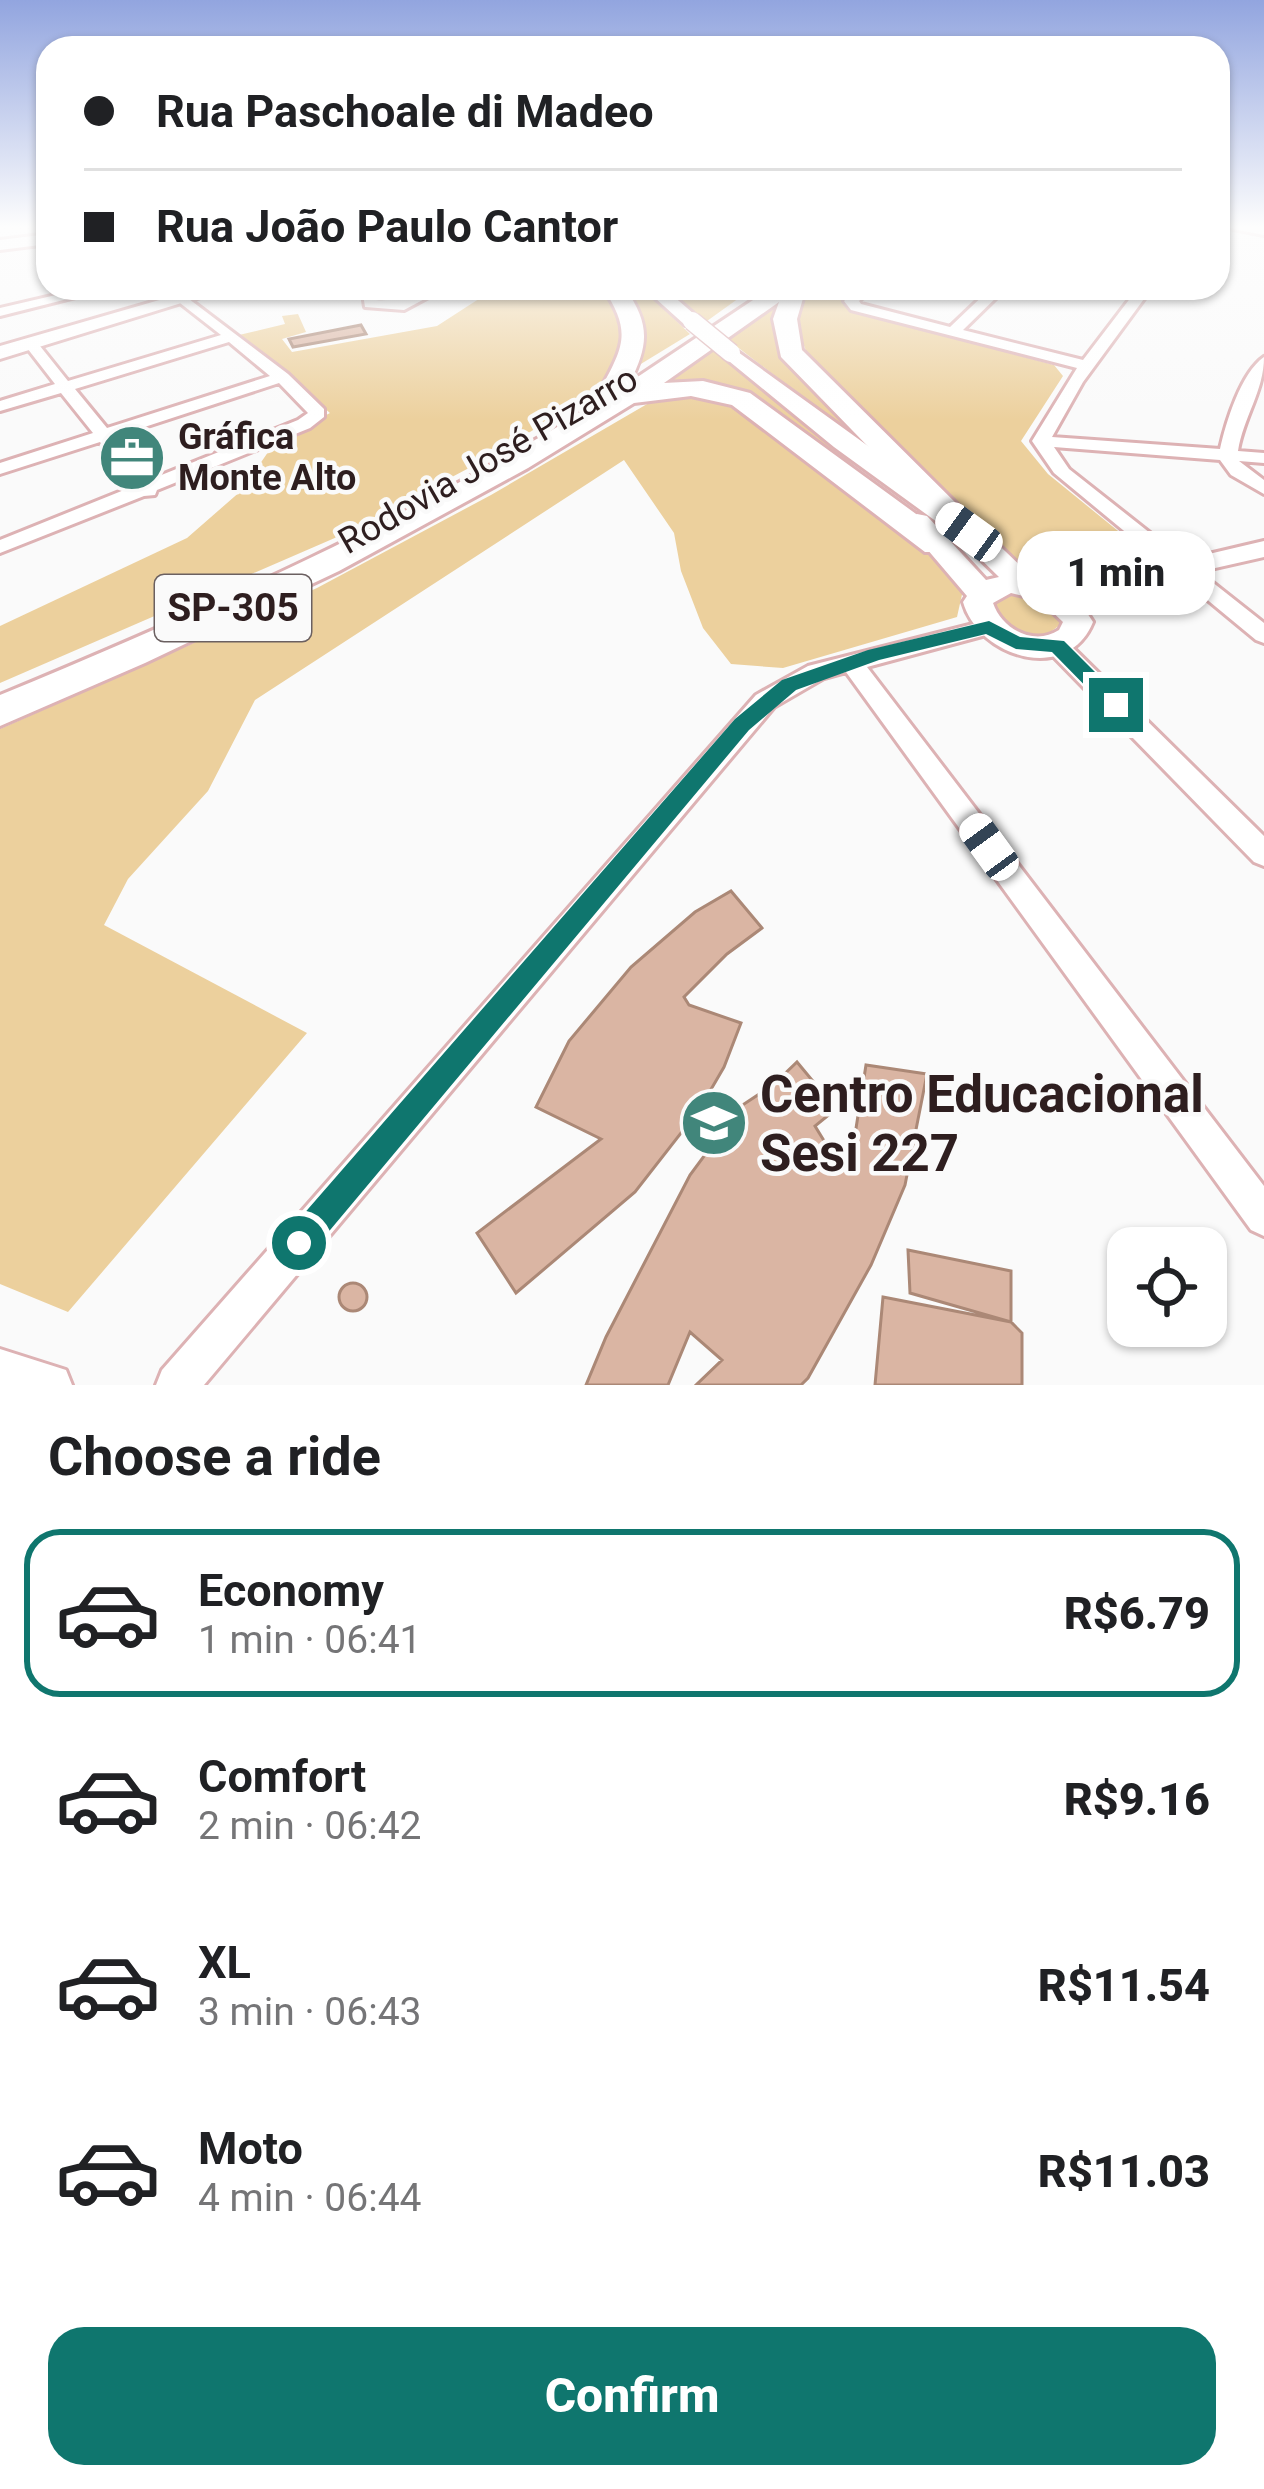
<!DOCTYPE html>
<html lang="en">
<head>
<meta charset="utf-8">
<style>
	body { margin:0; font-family:Roboto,sans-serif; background:#f2f2f2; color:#202124; height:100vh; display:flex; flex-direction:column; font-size:45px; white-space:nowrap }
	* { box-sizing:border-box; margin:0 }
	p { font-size:39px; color:#757577 }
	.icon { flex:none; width:66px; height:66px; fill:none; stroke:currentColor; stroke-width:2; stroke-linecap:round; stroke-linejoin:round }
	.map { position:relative; height:1385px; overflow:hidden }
	.side { display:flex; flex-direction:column; background:#fff; flex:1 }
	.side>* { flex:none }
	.banner { position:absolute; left:36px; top:36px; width:1194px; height:264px; border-radius:36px; box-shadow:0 3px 9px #0004; display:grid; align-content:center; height:264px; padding:0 48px; background:#fff }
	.tools { position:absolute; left:1107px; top:1227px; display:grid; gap:24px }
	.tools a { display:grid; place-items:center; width:120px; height:120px; border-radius:24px; background:#fff; box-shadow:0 3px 9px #0004; font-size:60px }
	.end { position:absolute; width:54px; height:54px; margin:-27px; border:15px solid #0f766e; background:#fff; box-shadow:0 0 0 6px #fff }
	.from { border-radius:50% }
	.bubble { position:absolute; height:84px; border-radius:36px; background:#fff; box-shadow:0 3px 9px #0004; font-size:39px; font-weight:800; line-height:84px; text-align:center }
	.car { position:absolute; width:36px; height:72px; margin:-36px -18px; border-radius:15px; box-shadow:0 0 9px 3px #0007; background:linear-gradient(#fff 24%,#345 0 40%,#fff 0 76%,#345 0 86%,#fff 0) }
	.banner b { display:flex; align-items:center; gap:42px; height:114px; font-size:45px }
	.banner b+b { border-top:3px solid #e0e0e0 }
	.banner i { width:30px; height:30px; background:#202124 }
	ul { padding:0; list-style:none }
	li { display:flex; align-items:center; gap:36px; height:168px; margin:0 24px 18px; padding:0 24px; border:6px solid transparent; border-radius:36px }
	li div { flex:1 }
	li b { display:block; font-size:45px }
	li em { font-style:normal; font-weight:800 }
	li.active { border-color:#0f766e }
	li>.icon { width:108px; height:108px; stroke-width:1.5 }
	h2 { padding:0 48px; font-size:54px; line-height:144px }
	.cta { display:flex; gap:24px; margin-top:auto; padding:24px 48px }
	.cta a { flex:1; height:138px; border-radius:36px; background:#0f766e; color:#fff; font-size:48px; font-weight:800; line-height:138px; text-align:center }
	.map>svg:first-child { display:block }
	.green { fill:#ecd09d }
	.building { fill:#dab5a3; stroke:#ab8876; stroke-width:3 }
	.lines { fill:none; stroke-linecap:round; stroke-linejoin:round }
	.street-casing { stroke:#ddb2b4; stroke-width:6 }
	.secondary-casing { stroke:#ddb2b4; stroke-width:6 }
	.primary-casing { stroke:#ddb2b4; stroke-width:6 }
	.street { fill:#fff; fill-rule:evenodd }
	.secondary { fill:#fff; fill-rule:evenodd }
	.primary { fill:#fff; fill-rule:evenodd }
	.secondary-bridge-casing { stroke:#ddb2b4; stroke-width:21; stroke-linecap:butt }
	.secondary-bridge { stroke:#fff; stroke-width:18 }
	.route { fill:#0f766e }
	.labels { text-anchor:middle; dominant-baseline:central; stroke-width:9; stroke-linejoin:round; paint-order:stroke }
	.far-poi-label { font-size:36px; font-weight:bold; fill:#2e1e1f; stroke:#fafafa; text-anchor:start }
	.far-street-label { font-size:36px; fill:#2e1e1f; stroke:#fafafa }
	.shield { fill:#fafafa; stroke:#6b6061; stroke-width:3 }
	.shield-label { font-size:39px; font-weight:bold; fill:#2e1e1f }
	.near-poi-label { font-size:51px; font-weight:bold; fill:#2e1e1f; stroke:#fafafa; text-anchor:start }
</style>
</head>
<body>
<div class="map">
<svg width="1264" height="1385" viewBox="0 0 1264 1385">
	<rect width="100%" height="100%" fill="#fafafa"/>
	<path class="green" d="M468 288H609L633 331 603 387 486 459 344 534 0 683V626L187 538 242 490 275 442 330 413 239 335 285 324 282 316 298 314 306 332 282 339 292 352 437 326 488 293Z
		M620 288H642L690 334 631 370C649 328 646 324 620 288Z
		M665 288H753L707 321Z
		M801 288H842L834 295 861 313 1054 365 1063 376 1021 441 1048 474 1160 565 1062 579 1021 565 809 359 796 324Z
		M783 299 779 326 925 491 727 339Z
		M713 348 839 450 871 484C808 438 742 365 658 388Z
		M689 393 736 406 918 544 963 590 957 617 783 668 731 664 703 628 681 571 674 533 624 460 255 700 208 791 128 879 104 925 307 1033 68 1312 0 1284V729L317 588 491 495 654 400Z
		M1004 592 1045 599 1060 616V625L1045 636 1003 628 988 602Z"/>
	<path class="building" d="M361 325 366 334 293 347 289 339Z
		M731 891 762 928 727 954 684 997 689 1005 741 1023 724 1067 699 1110 635 1192 516 1293 477 1233 601 1139 536 1107 569 1041 631 967 695 912Z
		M797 1062 836 1109 815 1126 826 1144 851 1160 866 1065 927 1074 905 1185 871 1265 808 1378 801 1385H696L722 1360 690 1332 668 1385H586L606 1337 690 1175 741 1106 773 1085Z
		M908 1250 1011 1271V1322L910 1293Z
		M339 1297a14 14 0 1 1 28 0a14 14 0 1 1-28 0Z
		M883 1297 1011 1322 1022 1333V1385H875Z"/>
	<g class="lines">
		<g class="street-casing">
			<path id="street" d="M1231 226 1264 227V235L1233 229Z
				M86 288H111L0 316V308Z
				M380 288H400L376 300C407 302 417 288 445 288L404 310 365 307 363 294Z
				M857 288H872L859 301 861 304 950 327 991 288H1006L963 330 1083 360 1138 288H1152L1083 382 1052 437 1220 449C1226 422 1241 373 1264 357 1264 391 1243 418 1238 451L1264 453V463L1239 461 1264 480V494L1231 475 1220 460 1054 447 1069 469 1264 623V643L1256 640 1054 473 1032 441 1077 368 851 310 844 301Z
				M185 296 288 374 324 409V417L310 428 157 490 155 495 144 496 0 553V540L134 486 100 442 0 474V463L93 433 61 393 0 411V401L55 384 24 344 26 341H36L68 381 221 335 180 303V297ZM229 342 270 376 107 428 75 389ZM279 383 308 413 298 420 149 480 114 437Z
				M989 620 1000 627 997 632 867 667 1264 1186V1236L1251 1230 846 672 824 678 774 707 204 1385H156L162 1370 756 695 808 666Z
				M1057 638 1065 640 1264 836V866L1254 862 1049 652 1046 646Z
				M0 1349 66 1370 72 1385H0Z"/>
		</g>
		<g class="secondary-casing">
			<path id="secondary" d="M48 234V244L0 250V240Z
				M201 288H230L0 359V346Z
				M644 288H664L702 321 685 325Z
				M731 347 979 526 1033 578 1052 583 1107 578 1264 541V557L1078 599 1093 622C1068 684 979 658 963 602L967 596 904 522 917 514 927 516 986 580 999 577 959 538 834 447 724 357V349ZM1011 593 1040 600 1063 622 1059 630C1035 646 1002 630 993 603Z"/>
		</g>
		<g class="primary-casing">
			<path id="primary" d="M603 288H625C650 324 649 344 630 382L771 288H806L797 319 802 350 985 532 969 542 958 539 781 357 773 319 779 302 664 383 703 381 750 393 949 538 953 545 949 552H925L732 405 691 396 634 403 528 468 339 571 145 663 0 726V695C208 609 413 517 605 398L599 392C623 347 633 333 603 288Z"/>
		</g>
		<use href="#street" class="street"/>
		<use href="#secondary" class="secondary"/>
		<use href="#primary" class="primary"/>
		<g class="secondary-bridge-casing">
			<path id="secondary-bridge" d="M692 321 731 353"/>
		</g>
		<use href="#secondary-bridge" class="secondary-bridge"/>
	</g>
	<linearGradient id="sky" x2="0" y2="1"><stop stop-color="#92a5df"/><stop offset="0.54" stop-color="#fdfdfd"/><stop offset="1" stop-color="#fdfdfd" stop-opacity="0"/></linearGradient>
	<rect width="1264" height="420" fill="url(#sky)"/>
	<path class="route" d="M989 621 1020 637 1064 641 1123 700V710H1109L1052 652 1016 649 986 634 879 660 796 690 749 730 310 1254 299 1258 288 1254 283 1243 288 1232 735 719 782 680 868 650Z"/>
	<defs>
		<g id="office-disc" transform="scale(3.45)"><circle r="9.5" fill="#41867b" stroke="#fafafa"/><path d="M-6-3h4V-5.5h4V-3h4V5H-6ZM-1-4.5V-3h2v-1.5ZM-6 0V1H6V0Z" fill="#fff"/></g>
		<g id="school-disc" transform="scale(3.45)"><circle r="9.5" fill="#41867b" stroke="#fafafa"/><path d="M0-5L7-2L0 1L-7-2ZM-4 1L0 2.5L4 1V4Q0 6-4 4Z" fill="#fff"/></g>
	</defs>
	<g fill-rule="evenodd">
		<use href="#office-disc" x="132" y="458"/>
		<use href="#school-disc" x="714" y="1123"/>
	</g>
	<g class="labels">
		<g class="far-poi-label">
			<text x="178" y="437">Gráfica<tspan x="178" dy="41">Monte Alto</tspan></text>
		</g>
		<g class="far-street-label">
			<text transform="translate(488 460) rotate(-30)">Rodovia José Pizarro</text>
		</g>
		<rect class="shield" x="155" y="575" width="156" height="66" rx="9"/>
		<g class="shield-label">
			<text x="233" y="608">SP-305</text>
		</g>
		<g class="near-poi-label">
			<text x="760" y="1094">Centro Educacional<tspan x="760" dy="59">Sesi 227</tspan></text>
		</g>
	</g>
</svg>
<div class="tools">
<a><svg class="icon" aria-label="locate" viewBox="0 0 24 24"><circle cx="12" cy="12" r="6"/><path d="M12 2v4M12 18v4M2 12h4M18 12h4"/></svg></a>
</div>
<i class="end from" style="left:299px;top:1243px"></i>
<i class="end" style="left:1116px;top:705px"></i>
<div class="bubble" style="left:1017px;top:531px;width:198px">1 min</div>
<i class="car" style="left:969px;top:532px;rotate:306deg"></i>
<i class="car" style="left:989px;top:847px;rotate:324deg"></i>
<div class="banner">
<b><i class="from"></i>Rua Paschoale di Madeo</b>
<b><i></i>Rua João Paulo Cantor</b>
</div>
</div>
<section class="side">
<h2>Choose a ride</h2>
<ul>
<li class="active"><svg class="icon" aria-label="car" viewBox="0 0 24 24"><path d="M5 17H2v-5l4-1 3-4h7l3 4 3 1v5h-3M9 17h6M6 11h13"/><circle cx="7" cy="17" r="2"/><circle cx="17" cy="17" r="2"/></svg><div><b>Economy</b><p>1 min · 06:41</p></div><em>R$6.79</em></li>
<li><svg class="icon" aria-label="car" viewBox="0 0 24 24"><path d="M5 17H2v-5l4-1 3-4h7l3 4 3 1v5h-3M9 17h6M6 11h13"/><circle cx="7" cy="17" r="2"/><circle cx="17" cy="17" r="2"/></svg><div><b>Comfort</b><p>2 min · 06:42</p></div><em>R$9.16</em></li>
<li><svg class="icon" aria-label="car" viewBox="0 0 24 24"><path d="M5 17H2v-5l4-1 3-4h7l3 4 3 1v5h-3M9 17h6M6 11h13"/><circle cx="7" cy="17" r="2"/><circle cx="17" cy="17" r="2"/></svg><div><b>XL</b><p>3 min · 06:43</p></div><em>R$11.54</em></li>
<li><svg class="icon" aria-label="car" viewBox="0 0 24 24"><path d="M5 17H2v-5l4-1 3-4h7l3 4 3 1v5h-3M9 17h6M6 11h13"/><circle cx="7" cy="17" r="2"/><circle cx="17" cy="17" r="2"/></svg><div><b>Moto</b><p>4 min · 06:44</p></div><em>R$11.03</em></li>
</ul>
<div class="cta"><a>Confirm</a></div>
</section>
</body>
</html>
